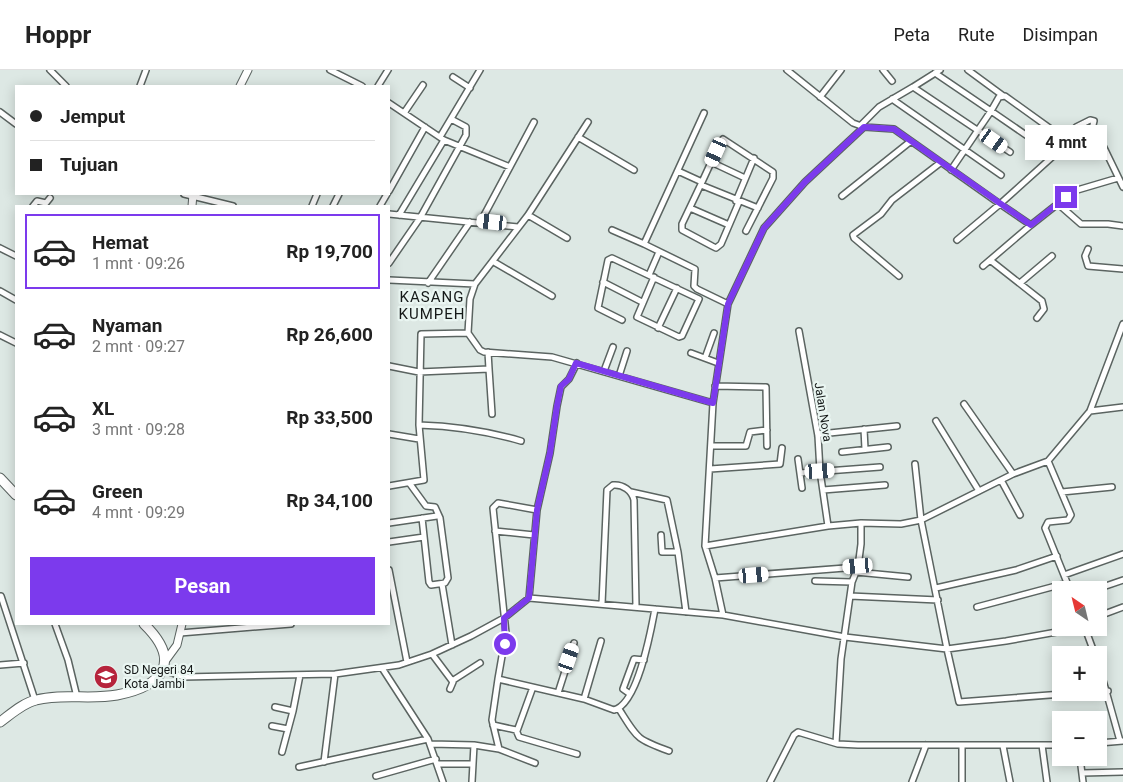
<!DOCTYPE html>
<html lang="id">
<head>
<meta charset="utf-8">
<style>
	body { margin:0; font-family:Roboto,sans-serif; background:#f2f2f2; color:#222; height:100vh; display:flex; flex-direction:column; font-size:19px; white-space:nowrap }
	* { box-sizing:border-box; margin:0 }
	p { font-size:16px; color:#767676 }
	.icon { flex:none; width:28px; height:28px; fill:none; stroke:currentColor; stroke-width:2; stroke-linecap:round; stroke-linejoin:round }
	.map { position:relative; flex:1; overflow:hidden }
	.drawer { position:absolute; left:15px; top:135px; width:375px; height:420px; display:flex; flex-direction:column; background:#fff; border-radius:0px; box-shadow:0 2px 12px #0003 }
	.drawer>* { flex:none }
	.top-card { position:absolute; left:15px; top:15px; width:375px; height:110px; border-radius:0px; box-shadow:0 2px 12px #0003; display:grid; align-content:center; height:110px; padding:0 15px; background:#fff }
	.needle { width:32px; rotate:325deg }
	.tools { position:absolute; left:1052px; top:511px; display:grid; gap:10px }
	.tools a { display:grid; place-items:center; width:55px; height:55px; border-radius:0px; background:#fff; box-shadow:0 2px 12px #0003; font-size:25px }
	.end { position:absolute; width:22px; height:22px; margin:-11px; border:6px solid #7c3aed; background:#fff; box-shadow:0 0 0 2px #fff }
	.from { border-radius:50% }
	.bubble { position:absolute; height:35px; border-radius:0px; background:#fff; box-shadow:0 2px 12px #0003; font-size:16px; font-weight:700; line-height:35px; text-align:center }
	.car { position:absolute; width:15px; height:30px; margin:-15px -8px; border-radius:6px; box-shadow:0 0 4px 1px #0007; background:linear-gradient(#fff 24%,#345 0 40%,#fff 0 76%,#345 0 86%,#fff 0) }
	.top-card b { display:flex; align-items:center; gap:18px; height:48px; font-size:19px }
	.top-card b+b { border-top:1px solid #e0e0e0 }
	.top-card i { width:12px; height:12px; background:#222 }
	ul { padding:9px 0 0; list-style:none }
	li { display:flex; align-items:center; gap:15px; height:75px; margin:0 10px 8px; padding:0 5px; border:2px solid transparent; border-radius:0px }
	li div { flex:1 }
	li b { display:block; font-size:19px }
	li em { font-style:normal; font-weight:700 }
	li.current { border-color:#7c3aed }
	li>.icon { width:45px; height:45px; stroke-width:1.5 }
	.cta { display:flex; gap:10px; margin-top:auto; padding:10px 15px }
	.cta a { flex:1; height:58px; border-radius:0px; background:#7c3aed; color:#fff; font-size:20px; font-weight:700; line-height:58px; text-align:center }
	header { display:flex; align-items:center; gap:30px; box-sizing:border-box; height:70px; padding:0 25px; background:#fff; border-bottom:1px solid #e0e0e0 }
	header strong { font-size:24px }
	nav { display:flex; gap:28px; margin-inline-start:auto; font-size:18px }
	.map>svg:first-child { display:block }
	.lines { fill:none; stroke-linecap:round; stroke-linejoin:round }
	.street-casing { stroke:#5b6461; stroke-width:8 }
	.secondary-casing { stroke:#5b6461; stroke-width:9 }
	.highway-casing { stroke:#5b6461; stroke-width:11 }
	.street { stroke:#fff; stroke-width:5 }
	.secondary { stroke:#fff; stroke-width:7 }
	.highway { stroke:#fff; stroke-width:9 }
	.route { stroke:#7c3aed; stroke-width:6 }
	.labels { text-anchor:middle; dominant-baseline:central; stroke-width:4.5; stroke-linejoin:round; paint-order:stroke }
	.street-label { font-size:12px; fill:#151918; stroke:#eaf6f2 }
	.poi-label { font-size:12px; fill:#151918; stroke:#eaf6f2; text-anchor:start }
	.quarter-label { font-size:15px; letter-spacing:1px; fill:#151918; stroke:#eaf6f2 }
</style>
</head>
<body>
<header>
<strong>Hoppr</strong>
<nav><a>Peta</a><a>Rute</a><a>Disimpan</a></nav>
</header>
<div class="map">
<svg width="1123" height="712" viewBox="0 0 1123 712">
	<rect width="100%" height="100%" fill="#dde8e4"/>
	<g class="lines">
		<g class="street-casing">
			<path id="street" d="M50 0 66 16
				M330 0 362 16
				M787 0 853 53 864 57
				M883 0 892 11
				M940 0 913 17 1010 82
				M968 0 1002 25
				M935 3 991 41 999 27 1005 26 1069 72
				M453 7 470 18
				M140 16 146 0
				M378 16 388 0
				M820 27 841 0
				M892 29 1001 105
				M389 33 444 70 510 97
				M0 42 16 54
				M404 43 423 15
				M704 43 644 174 695 199 694 216 697 219 728 234
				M588 52 528 145 475 214 470 229 468 263 480 280 484 282 552 287 713 333
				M860 56 879 37 913 17
				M440 67 480 0
				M578 67 634 100
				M711 92 745 108
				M951 100 991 41 1055 85
				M678 101 702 112 682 154V160L712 176 716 178 721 174 739 132
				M702 112 720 73 723 69 773 102V108L746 161
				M701 115 758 138
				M389 121 425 57
				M184 124 233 136
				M842 126 911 71
				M736 131 754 88
				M1057 133 1081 154H1108L1123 156
				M33 136 37 131 46 133 50 128
				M312 136 317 124
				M333 136 339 124
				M380 136 387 124
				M690 138 729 155
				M389 144 518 157
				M399 145 444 70
				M528 145 567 168
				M481 151 534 52
				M612 160 644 174
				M957 170 1000 134 1031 155 1074 121 1118 108
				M0 178 16 186
				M1088 179 1085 186 1088 196 1123 199
				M990 190 1042 231 1044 239 1037 248
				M494 192 552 226
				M389 193 420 148 466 65V57L451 49
				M983 196 1031 155
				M649 205 659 182
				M899 206 854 168 853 165 881 144 892 130 940 93
				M389 210 475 214
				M603 212 642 232
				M428 213 470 152
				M1020 213 1052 186
				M0 221 16 230
				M622 250 598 238 608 190 612 188 699 229 682 266 679 267 637 247 654 207
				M658 258 677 218
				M799 261 818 366 820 401 828 456
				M468 263 421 264 419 355C454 356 487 361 521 371
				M0 265 16 273
				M691 283 718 293
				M705 288 714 263
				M389 296 419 302 489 299 488 282
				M489 299 492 344
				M604 301 613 277
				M619 306 627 281
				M715 316 766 317 767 376
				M964 334 1013 404
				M1090 341 1123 337
				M936 351 979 421
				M864 359 865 379
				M389 364 419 369
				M818 366 820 364 897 356
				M711 376H746L750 362 767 360
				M842 382 888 377
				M798 389 802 418
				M1048 391 1071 445 1068 450 1048 452 1045 458 1070 520
				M915 394 921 450 947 579 1006 571 1079 558
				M710 399 780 394 782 378
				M800 403 880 397
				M1001 410 1020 445
				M410 414 426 436 435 437 440 448 448 508 445 513 431 515 429 512 422 448
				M389 416 424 410 419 355
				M823 420 885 415
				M631 422 667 430 678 482
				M1062 422 1112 417
				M537 440 498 433 493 438 506 563 498 609 584 629 614 640C638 634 651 560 655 539
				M389 453 437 446
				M495 461 534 465
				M661 465 662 482H678L686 542
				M389 472 424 467
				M705 476 828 456 861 453 901 454 921 450 1013 404 1048 391 1090 341 1123 254
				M389 500 407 592
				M856 502 908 507
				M1064 505 1123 484
				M715 508 858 497
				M815 511 852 512
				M442 514 452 575
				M936 518 1016 500 1057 486
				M1094 520 1123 510
				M1 526 35 630
				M850 526 938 530
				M529 528 537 440 550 383 557 336 561 317 569 309 577 293
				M602 534 607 420 613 415C623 414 632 421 634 430L636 536
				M977 537 1067 513
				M723 545 715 508 705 476 713 333 728 234 764 158 805 112 864 57 894 59 1000 134 1071 70 1076 57 1090 50 1094 51 1093 55 1123 117
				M1099 546 1123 537
				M55 554 68 590 77 627
				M1085 558 1095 585
				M180 563 291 554
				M432 584 453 612 450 619
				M0 595 24 593
				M1099 596 1120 671
				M382 598 428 669 443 712
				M164 600 183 607 335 604 399 595 432 584 471 566 504 548 529 528 723 545 845 567 947 579 959 632 1089 622
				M452 611 480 593
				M1099 621H1108
				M558 623 574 573
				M630 624 623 619 634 589 644 590
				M584 629 601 571
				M275 637 293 641
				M619 639C638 669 636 669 669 681
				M493 655 516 660 519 667 577 684
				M272 656 288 659
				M517 661 533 617
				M836 673 841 589 852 512 858 497 861 474V453
				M1099 673 1123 671
				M431 674 474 675 472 712
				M474 675 499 679 492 650 498 609
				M1042 675 1047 712
				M1003 676 1010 712
				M499 679 535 693
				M282 682 293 641 300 605
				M1080 688 1083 712
				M324 692 335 604
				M438 694H473
				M299 697 428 669
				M1082 703 1123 702
				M376 706 436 689
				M770 712 794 665 798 662 838 674 858 675H1061
				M912 712 926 675
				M962 712V676"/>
		</g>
		<g class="secondary-casing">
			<path id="secondary" d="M240 16 248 0
				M192 136 193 124
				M166 590 177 575 182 554"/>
		</g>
		<g class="highway-casing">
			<path id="highway" d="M0 408 16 425
				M0 652C11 644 23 633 36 630 62 623 90 630 117 625 164 616 182 591 144 554"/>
		</g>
		<use href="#street" class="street"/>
		<use href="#secondary" class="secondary"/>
		<use href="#highway" class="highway"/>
	</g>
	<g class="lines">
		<path class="route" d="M505 574 504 548 529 528 537 440 550 383 557 336 561 316 569 309 576 293 713 333 728 234 764 158 805 112 864 57 894 59 1031 155 1066 127"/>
	</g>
	<defs>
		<g id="school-disc" transform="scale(1.25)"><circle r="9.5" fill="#b6243c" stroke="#eaf6f2"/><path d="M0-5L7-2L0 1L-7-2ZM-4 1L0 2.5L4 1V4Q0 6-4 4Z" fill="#fff"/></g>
	</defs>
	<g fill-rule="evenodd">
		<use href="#school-disc" x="106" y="607"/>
	</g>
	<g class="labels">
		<g class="street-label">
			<text transform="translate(823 342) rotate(81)">Jalan Nova</text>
		</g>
		<g class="poi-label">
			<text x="124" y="600">SD Negeri 84<tspan x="124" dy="14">Kota Jambi</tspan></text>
		</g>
		<g class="quarter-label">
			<text x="432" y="227">KASANG<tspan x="432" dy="17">KUMPEH</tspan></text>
		</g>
	</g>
</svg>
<div class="tools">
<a><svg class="needle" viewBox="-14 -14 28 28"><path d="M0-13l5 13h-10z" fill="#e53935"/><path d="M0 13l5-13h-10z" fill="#767676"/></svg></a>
<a>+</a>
<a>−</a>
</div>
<i class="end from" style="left:505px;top:574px"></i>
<i class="end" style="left:1066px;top:127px"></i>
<div class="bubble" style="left:1025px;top:55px;width:82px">4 mnt</div>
<i class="car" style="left:994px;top:71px;rotate:125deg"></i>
<i class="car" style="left:716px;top:82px;rotate:204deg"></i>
<i class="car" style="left:492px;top:152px;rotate:276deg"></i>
<i class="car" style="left:820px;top:401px;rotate:87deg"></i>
<i class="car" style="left:858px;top:496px;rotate:266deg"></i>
<i class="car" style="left:754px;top:505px;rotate:85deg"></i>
<i class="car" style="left:569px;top:588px;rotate:19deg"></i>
<div class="top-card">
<b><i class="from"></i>Jemput</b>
<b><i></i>Tujuan</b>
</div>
<section class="drawer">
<ul>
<li class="current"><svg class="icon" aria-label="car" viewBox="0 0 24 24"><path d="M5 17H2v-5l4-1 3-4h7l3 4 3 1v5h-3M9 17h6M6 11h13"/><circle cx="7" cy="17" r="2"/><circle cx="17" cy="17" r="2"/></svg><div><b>Hemat</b><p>1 mnt · 09:26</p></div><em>Rp 19,700</em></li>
<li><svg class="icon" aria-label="car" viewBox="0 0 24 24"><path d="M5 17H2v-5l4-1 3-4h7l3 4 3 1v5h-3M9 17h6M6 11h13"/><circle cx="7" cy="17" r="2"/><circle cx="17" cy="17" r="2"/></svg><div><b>Nyaman</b><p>2 mnt · 09:27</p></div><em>Rp 26,600</em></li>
<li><svg class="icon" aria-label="car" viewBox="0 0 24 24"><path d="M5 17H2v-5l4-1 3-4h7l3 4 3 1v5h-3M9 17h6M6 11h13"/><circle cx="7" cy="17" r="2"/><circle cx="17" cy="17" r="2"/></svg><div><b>XL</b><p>3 mnt · 09:28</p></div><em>Rp 33,500</em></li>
<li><svg class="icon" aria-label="car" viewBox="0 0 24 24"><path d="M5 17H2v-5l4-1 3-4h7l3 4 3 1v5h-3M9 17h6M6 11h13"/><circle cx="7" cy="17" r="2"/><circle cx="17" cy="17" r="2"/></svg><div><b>Green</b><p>4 mnt · 09:29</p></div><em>Rp 34,100</em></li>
</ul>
<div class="cta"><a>Pesan</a></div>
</section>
</div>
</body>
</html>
